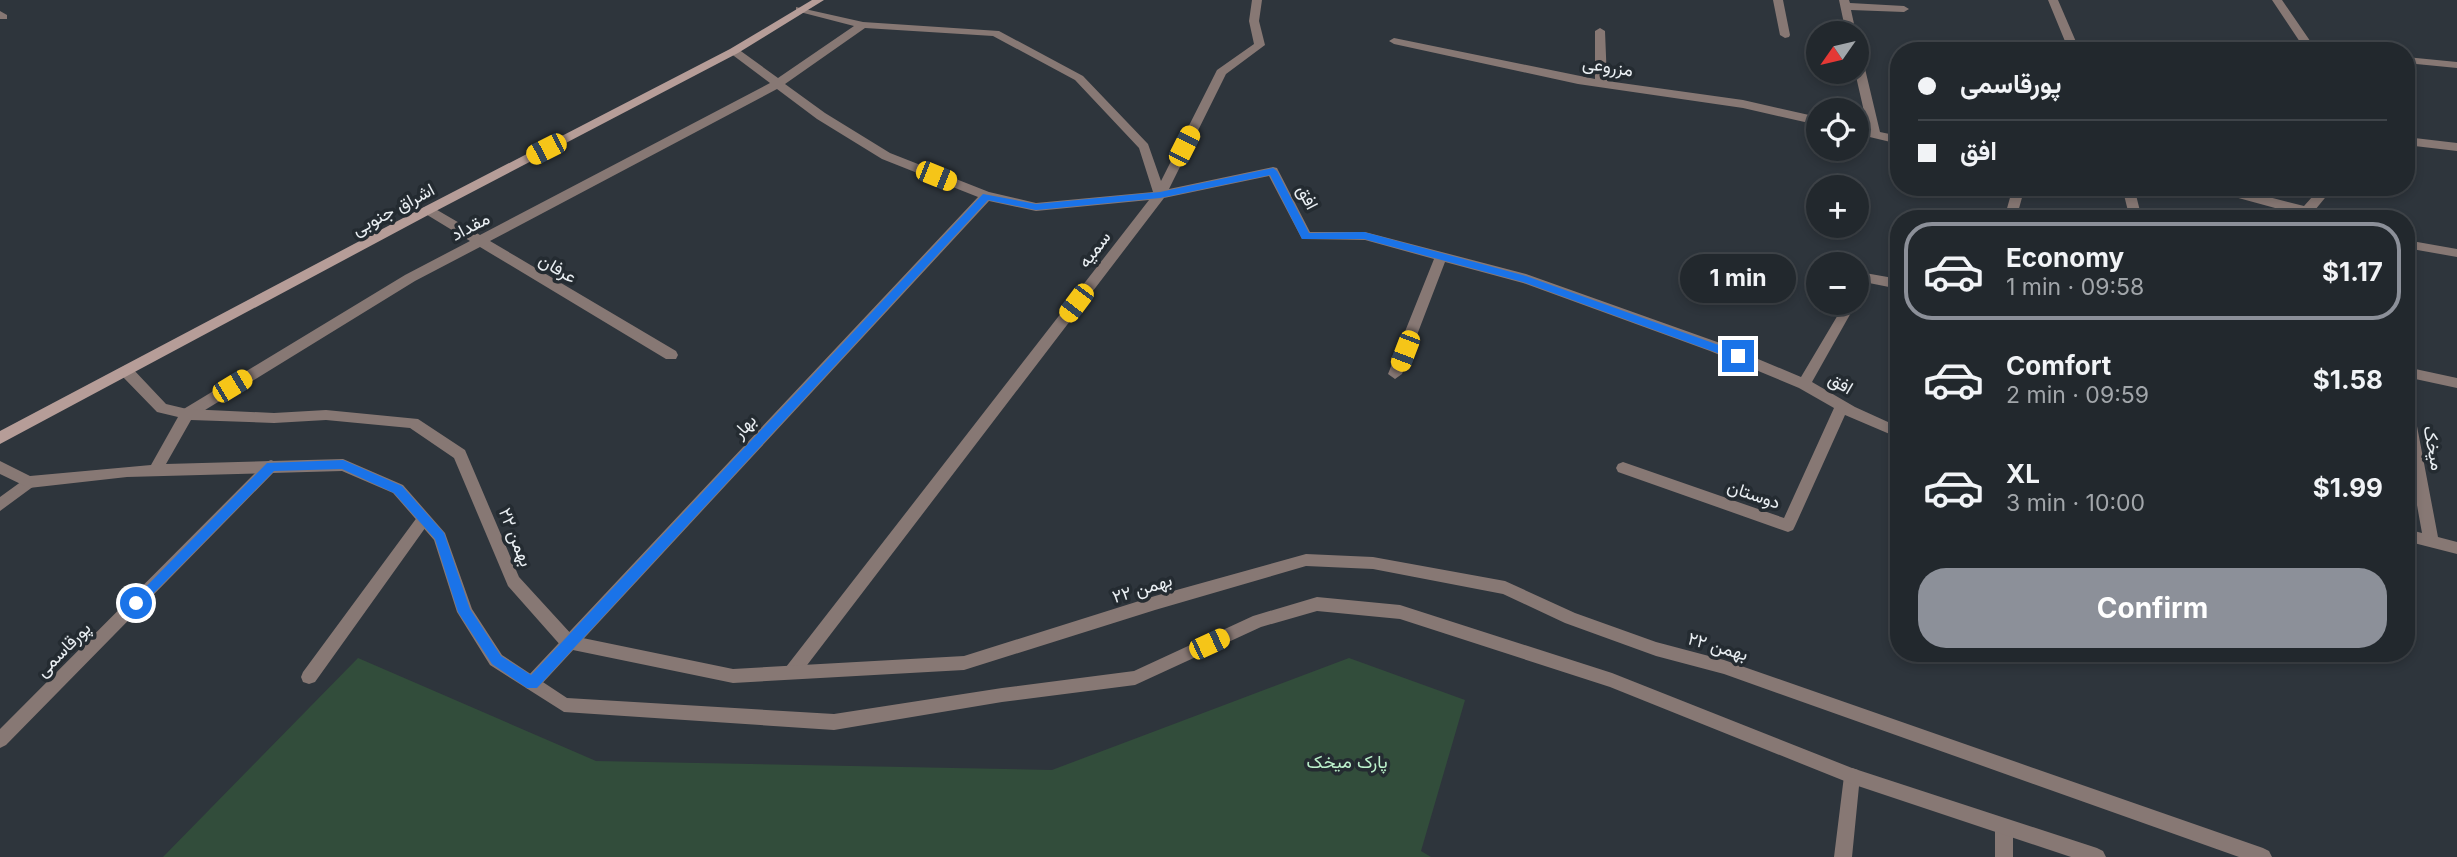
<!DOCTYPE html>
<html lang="en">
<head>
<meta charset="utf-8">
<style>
	body { margin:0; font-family:Inter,Vazirmatn,sans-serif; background:#2e3439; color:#f1f3f6; height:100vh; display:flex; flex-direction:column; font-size:26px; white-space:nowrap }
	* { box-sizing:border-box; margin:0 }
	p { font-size:23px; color:#a2a6aa }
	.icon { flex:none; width:38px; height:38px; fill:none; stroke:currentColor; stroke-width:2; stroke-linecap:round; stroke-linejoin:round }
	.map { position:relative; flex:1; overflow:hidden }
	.panel { position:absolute; left:1890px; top:210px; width:525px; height:452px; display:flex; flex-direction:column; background:#22282d; border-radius:28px; box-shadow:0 4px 10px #0003,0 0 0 2px #3f4449 }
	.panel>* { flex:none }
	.top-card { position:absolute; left:1890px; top:42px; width:525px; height:154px; border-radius:28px; box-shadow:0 4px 10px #0003,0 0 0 2px #3f4449; display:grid; align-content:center; height:154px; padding:0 28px; background:#22282d }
	.needle { width:46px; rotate:236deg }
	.controls { position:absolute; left:1806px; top:21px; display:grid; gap:14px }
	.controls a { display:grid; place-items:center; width:63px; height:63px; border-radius:50%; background:#22282d; box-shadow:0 4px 10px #0003,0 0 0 2px #3f4449; font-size:35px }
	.end { position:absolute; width:32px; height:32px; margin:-16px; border:9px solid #1a73e8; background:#fff; box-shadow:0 0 0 4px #fff }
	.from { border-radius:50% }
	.bubble { position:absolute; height:49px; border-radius:24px; background:#22282d; box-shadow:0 4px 10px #0003,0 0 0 2px #3f4449; font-size:23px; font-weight:700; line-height:49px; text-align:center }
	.car { position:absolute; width:21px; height:42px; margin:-21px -10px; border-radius:9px; box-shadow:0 0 5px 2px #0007; background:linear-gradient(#f5c518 24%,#345 0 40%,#f5c518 0 76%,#345 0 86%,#f5c518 0) }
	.top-card b { display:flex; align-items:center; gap:24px; height:66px; font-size:26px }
	.top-card b+b { border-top:2px solid #3f4449 }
	.top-card i { width:18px; height:18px; background:#f1f3f6 }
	ul { padding:12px 0 0; list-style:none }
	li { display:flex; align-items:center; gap:21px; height:98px; margin:0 14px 10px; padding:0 14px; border:4px solid transparent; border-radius:28px }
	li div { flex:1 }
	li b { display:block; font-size:26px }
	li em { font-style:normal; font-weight:700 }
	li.on { border-color:#8c9099 }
	li>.icon { width:63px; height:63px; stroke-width:1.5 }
	.primary-button { display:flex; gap:14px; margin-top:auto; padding:14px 28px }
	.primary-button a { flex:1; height:80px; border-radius:28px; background:#8c9099; color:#fff; font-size:28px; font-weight:700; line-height:80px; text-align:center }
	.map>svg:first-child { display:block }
	.green { fill:#324d3b }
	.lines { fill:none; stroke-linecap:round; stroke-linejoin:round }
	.minor { fill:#877874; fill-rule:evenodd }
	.tertiary { fill:#877874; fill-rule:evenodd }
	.secondary { fill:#b69d98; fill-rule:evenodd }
	.route { fill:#1a73e8 }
	.labels { text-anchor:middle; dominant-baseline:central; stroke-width:7; stroke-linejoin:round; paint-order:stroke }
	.street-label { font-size:18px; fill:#eaeff3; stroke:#242b31 }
	.park-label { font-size:18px; fill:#bcf2cc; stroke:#242b31 }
</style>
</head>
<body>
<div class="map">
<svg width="2457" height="857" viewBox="0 0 2457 857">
	<rect width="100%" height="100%" fill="#2e353c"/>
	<path class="green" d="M358 658 596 761 1052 770 1349 658 1465 700 1421 851 1431 857H163Z"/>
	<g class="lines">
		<path class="minor" d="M1252 0H1262L1259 21 1265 45 1226 74 1169 189 1273 167 1277 168 1310 232H1365L1526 274 1720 343 1801 377 1845 303 1857 302 1812 382 1855 407 1899 427V438L1845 415 1795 526 1793 530 1788 532 1618 472 1616 468 1618 464 1623 462 1784 518 1834 408 1799 388 1710 351 1523 283 1445 262 1402 374 1395 379 1388 374 1434 259 1365 240 1302 239 1269 176 1164 198 798 677 792 679 786 677 784 672 786 667 1149 200 1036 211 989 201 538 688 532 690 526 688 524 683 526 678 978 197 882 159 817 119 777 89 490 241 676 351 678 355 676 359H666L480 247 415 281 192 418H182L180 414 182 410 405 275 470 241 424 213 422 210 424 207H432L480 235 770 83 730 53V49H738L778 78 854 26 796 11V7L863 22 999 31 1083 76 1148 144 1161 181 1217 70 1254 44 1249 21ZM865 28 993 36 1075 80 1139 148 1153 192 1036 203 989 192 890 153 825 113 785 84Z
			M1773 0H1783L1790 35 1789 37 1785 38 1780 35Z
			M1839 0H1849L1850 3 1904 6 1909 9 1904 12 1851 10 1856 33H1846Z
			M2048 0H2058L2080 51H2069Z
			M2272 0H2282L2317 51H2306Z
			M0 11 7 15V19H0Z
			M1600 28 1605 31 1607 81 1743 100 1818 117V125L1743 108 1578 84 1394 44 1389 41 1394 38 1595 79V31Z
			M1857 53 1862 56 1880 132 1899 136V144L1857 134V126L1868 129 1855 72Z
			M2406 57 2457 62V68L2406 63Z
			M2406 137 2457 143V151L2406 145Z
			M2013 187H2025L2016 219H2004Z
			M2122 187H2134L2142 219H2130Z
			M2207 187H2230L2304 206 2321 187H2334L2315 210 2333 219H2315L2209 190Z
			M2406 240 2457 249V257L2406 248Z
			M1865 273 1899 279V289L1869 283 1862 296 1857 298V281L1860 275Z
			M2406 367 2457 378V388L2406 377Z
			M2406 400 2413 405 2438 537 2457 542V554L2406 541V529L2422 533 2406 444Z
			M271 460 276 462 278 466 276 470 6 745 0 748V729L266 462Z
			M29 476 34 478 36 482 34 486 0 511V497Z
			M423 514 428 516 430 520 428 524 315 682 309 684 303 682 301 677 303 672 418 516Z
			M1852 768 1858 770 1860 776 1852 857H1834L1844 776 1846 770Z
			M2004 819 2010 821 2013 827V857H1995V827L1998 821Z"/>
		<path class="tertiary" d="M127 367 132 368 166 404 187 409 274 413 326 410 418 419 465 450 519 577 573 636 733 669 964 656 1155 596 1306 554 1373 557 1505 581 1575 613 1656 642 1724 660 2263 848 2269 851 2272 857H2239L1724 674 1656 656 1565 623 1503 594 1373 569 1306 566 1155 610 964 670 733 683 568 649 562 647 508 586 454 458 410 428 326 420 274 423 191 420 166 464 343 459 403 485 445 533 472 609 502 655 567 698 834 714 1002 688 1134 671 1253 616 1317 597 1400 605 1612 673 1852 768 2097 848 2103 851 2106 857H2071L1852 784 1610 687 1400 619 1317 611 1261 627 1135 685 1002 702 834 730 564 712 490 665 457 612 434 540 393 493 342 471 127 477 29 488 0 474V461L30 476 151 465 178 417 157 412 122 376 120 372Z"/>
		<path class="secondary" d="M812 0H824L738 53 432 213 0 444V431L424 207 730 49Z"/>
	</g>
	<path class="route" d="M1273 168 1277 171 1309 233 1364 232 1526 276 1741 353 1743 356 1741 359H1734L1523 282 1364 239H1302L1270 175 1160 198 1036 210 988 200 537 688H527L492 664 458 612 435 539 394 493 342 469 274 471 140 607H131L130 603 267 463 343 460 402 486 444 533 470 609 501 656 531 675 983 194 1036 204 1160 192Z"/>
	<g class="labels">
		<g class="street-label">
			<text transform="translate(1608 66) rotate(9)">مزروعی</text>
			<text transform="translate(1308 197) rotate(63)">افق</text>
			<text transform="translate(393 209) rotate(-28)">اشراق جنوبی</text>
			<text transform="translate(470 226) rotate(-28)">مقداد</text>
			<text transform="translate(1094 249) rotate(-52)">سمیه</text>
			<text transform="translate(558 268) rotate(30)">عرفان</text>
			<text transform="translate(1841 383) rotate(31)">افق</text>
			<text transform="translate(744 426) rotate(-47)">بهار</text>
			<text transform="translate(2434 448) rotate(79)">میخک</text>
			<text transform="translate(1754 494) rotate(19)">دوستان</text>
			<text transform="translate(516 537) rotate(68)">۲۲ بهمن</text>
			<text transform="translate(1142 588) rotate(-17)">۲۲ بهمن</text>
			<text transform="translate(1718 646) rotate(16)">۲۲ بهمن</text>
			<text transform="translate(63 649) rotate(-45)">پورقاسمی</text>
		</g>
		<g class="park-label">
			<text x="1347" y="761">پارک میخک</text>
		</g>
	</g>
</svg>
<div class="controls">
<a><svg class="needle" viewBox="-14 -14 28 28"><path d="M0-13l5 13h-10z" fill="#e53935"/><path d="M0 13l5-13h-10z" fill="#a2a6aa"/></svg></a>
<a><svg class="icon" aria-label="locate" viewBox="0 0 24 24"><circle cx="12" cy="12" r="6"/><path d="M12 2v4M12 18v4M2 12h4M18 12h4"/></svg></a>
<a>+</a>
<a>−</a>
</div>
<i class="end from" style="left:136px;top:603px"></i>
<i class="end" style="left:1738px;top:356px"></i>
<div class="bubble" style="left:1680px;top:254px;width:116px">1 min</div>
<i class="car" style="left:1184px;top:146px;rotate:27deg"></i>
<i class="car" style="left:546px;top:149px;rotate:243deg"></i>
<i class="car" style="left:936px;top:176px;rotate:112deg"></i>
<i class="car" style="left:1076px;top:303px;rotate:217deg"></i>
<i class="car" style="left:1405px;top:351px;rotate:201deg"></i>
<i class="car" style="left:232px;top:386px;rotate:59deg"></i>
<i class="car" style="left:1209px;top:644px;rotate:65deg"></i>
<div class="top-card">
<b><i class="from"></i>پورقاسمی</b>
<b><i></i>افق</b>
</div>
<section class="panel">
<ul>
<li class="on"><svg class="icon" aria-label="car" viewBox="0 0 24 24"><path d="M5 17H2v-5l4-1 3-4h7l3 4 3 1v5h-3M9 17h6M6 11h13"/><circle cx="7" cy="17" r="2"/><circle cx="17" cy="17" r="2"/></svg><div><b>Economy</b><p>1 min · 09:58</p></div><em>$1.17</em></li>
<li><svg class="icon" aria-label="car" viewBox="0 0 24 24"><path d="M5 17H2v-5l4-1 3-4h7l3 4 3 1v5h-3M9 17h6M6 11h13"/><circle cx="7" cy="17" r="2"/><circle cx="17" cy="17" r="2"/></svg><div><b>Comfort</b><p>2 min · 09:59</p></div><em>$1.58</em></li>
<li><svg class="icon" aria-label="car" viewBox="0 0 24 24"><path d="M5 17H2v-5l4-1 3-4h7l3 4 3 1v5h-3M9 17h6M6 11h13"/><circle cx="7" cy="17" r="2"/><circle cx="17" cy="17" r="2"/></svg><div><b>XL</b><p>3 min · 10:00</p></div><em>$1.99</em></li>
</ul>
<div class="primary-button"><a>Confirm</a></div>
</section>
</div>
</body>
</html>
